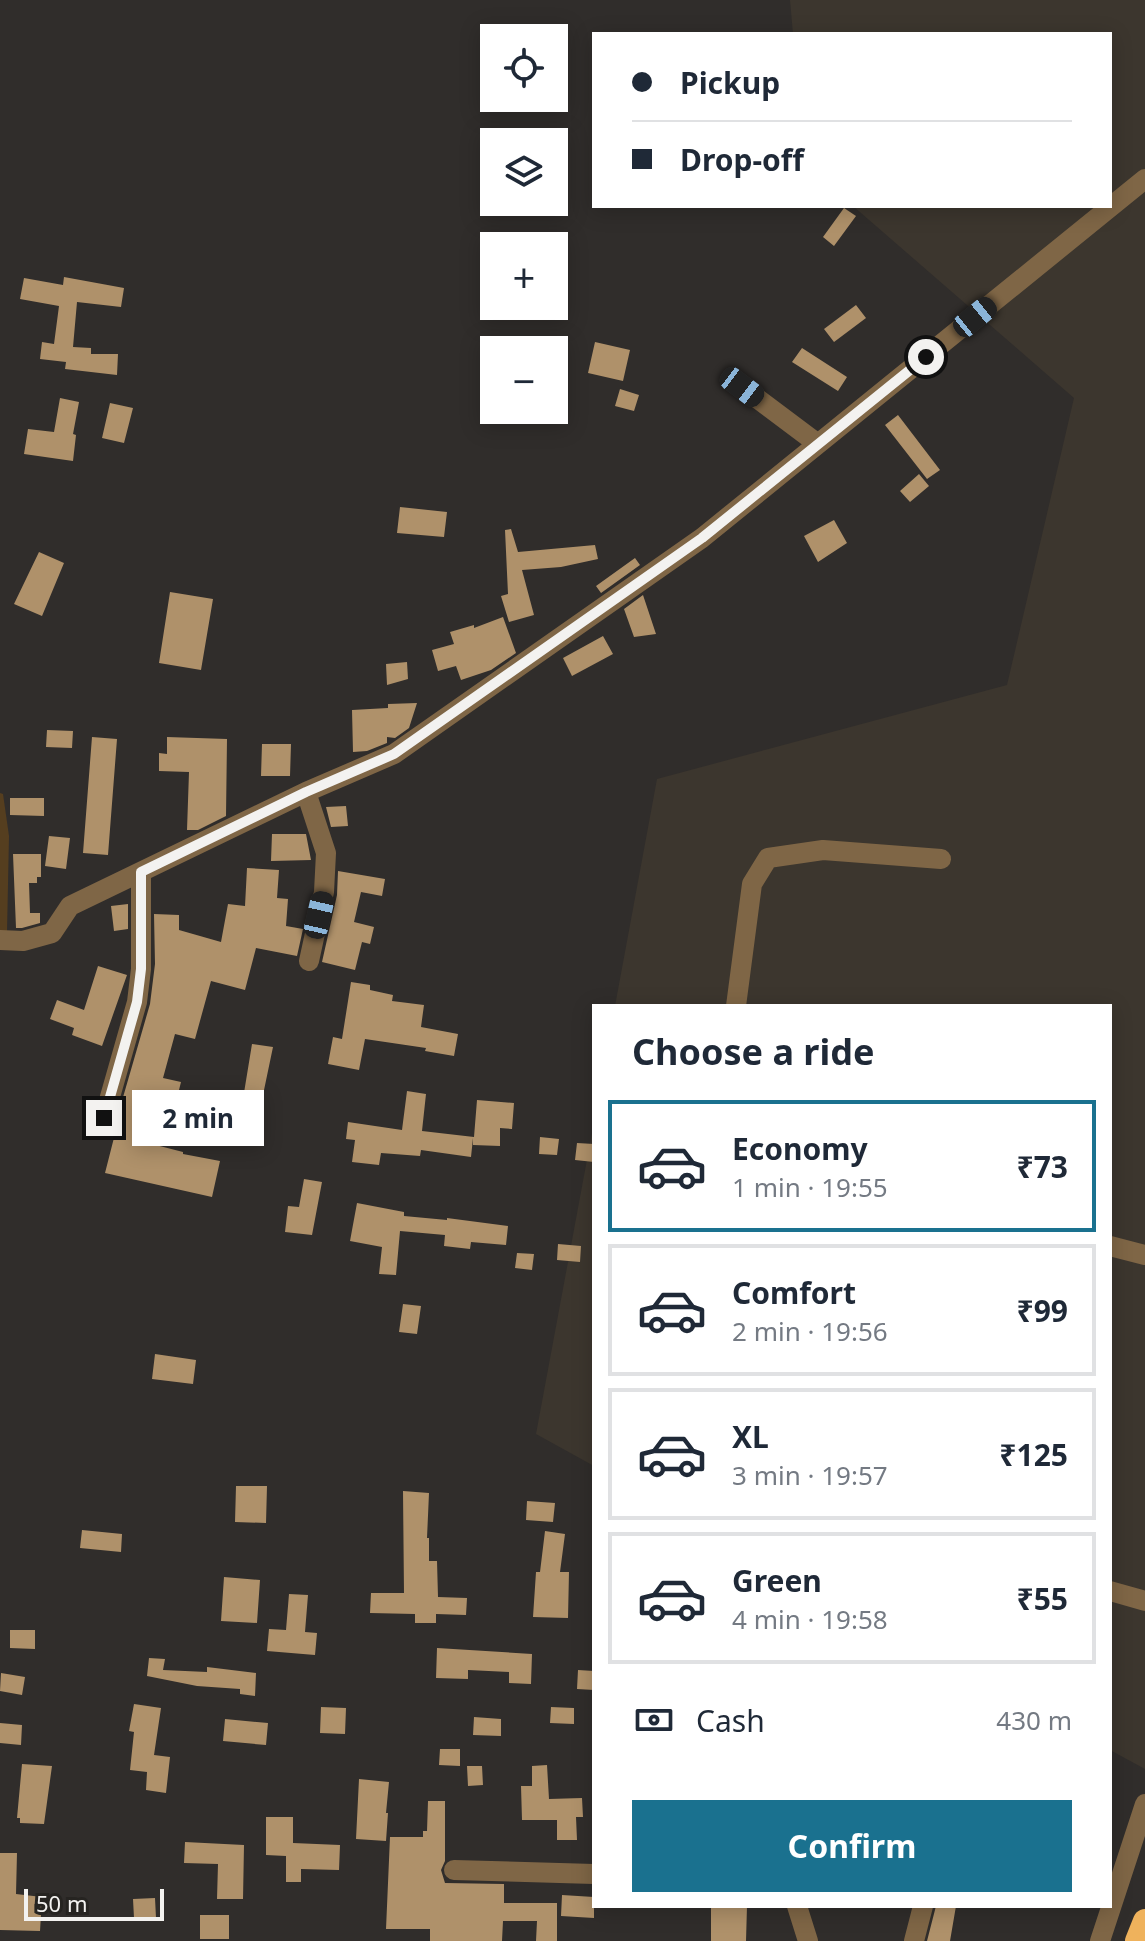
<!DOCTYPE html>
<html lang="en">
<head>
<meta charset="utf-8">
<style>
	body { margin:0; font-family:"Noto Sans",sans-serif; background:#f2f2f3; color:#1f2937; height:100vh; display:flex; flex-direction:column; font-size:30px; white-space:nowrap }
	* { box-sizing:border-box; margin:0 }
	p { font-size:26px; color:#747a83 }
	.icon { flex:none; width:44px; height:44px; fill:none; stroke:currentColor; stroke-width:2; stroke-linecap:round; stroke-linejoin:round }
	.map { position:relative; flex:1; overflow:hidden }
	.side { position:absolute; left:592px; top:1004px; width:520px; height:904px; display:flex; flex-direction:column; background:#fff; border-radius:0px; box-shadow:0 4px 20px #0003 }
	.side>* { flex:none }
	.hud { position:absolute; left:592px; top:32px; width:520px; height:176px; border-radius:0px; box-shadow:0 4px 20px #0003; display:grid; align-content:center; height:176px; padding:0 40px; background:#fff }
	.controls { position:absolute; left:480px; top:24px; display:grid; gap:16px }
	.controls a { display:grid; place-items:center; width:88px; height:88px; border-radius:0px; background:#fff; box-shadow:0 4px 20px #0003; font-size:40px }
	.scale { position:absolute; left:24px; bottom:20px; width:140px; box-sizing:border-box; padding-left:8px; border:4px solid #f3f2f0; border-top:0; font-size:22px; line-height:28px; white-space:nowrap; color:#f3f2f0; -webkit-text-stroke:6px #262421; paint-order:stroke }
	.end { position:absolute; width:36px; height:36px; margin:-18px; border:10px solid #f3f2f0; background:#111; box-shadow:0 0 0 4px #111 }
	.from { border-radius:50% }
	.bubble { position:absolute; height:56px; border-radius:0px; background:#fff; box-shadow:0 4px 20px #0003; font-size:26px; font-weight:700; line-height:56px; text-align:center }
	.car { position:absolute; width:24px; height:48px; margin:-24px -12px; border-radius:10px; box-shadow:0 0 6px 2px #0007; background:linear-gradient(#222 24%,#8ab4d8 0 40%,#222 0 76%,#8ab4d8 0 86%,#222 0) }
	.hud b { display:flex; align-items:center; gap:28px; height:76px; font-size:30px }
	.hud b+b { border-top:2px solid #e0e1e3 }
	.hud i { width:20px; height:20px; background:#1f2937 }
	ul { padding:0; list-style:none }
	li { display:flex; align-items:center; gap:24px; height:132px; margin:0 16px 12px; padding:0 24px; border:4px solid #e0e1e3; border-radius:0px }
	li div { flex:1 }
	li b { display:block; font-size:30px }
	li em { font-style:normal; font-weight:700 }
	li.active { border-color:#1a718f }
	li>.icon { width:72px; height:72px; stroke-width:1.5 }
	h2 { padding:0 40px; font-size:36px; line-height:96px }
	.pay { display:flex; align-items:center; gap:20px; height:88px; padding:0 40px; font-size:30px }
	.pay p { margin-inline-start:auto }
	.primary-button { display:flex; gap:16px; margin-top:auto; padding:16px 40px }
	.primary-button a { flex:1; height:92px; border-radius:0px; background:#1a718f; color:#fff; font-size:32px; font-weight:700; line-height:92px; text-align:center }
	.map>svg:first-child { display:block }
	.built { fill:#3c362e }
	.green { fill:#553e1f }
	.building { fill:#af916a }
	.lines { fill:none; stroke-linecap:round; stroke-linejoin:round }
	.minor { stroke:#7f6646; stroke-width:20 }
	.highway { stroke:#efb25c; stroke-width:24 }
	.route { stroke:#f3f2f0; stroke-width:10 }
</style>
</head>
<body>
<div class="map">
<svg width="1145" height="1941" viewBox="0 0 1145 1941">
	<rect width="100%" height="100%" fill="#302d2b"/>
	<path class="built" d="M790 0H1145V1769L1110 1750V1006H615L657 779 1007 685 1074 398 853 206H1110V34H793Z
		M594 1122V1466L536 1434Z"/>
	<path class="green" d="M0 793 3 794 9 836 7 932 0 931Z"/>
	<path class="building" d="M844 208 856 216 834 246 823 237Z
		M64 277 124 288 121 307 77 302 73 347 91 348V354H118L117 375 65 369 66 362 40 359 42 342 54 344 59 306 20 299 24 278 63 285Z
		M856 305 866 318 834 342 824 329Z
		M595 342 630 350 623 381 588 373Z
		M802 348 847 377 838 391 792 362Z
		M620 389 639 395 634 411 615 406Z
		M60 398 79 402 73 434 76 435 73 461 24 454 28 429 54 432Z
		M110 403 133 408 124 443 102 438Z
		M898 415 940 470 927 479 885 425Z
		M919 474 929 486 910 502 900 491Z
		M400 507 447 512 444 537 397 533Z
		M834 520 847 543 818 562 804 536Z
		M511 529 518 552 595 545 598 559 561 567 522 570 534 615 509 622 501 596 508 594 505 530Z
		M39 552 64 563 42 616 14 604Z
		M635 558 640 565 601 593 596 586Z
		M170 592 213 599 201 670 159 663Z
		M643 595 656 634 634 637 624 609Z
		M503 617 516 653 491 670 461 680 456 666 438 671 432 650 454 644 450 632 474 625V628Z
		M603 636 613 654 572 676 563 658Z
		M407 662 408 679 387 685 386 664Z
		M417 703 409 728 395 738 387 737V743L367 751 353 752 352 710 388 708V704Z
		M47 730 73 731 72 748 46 747Z
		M92 737 117 739 108 855 83 853Z
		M167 737 227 739 226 816 198 830H187L189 772 159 771V753L167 754Z
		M262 744H291L290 776H261Z
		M10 798H44V816L10 815Z
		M346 806 348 826 331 827 326 807Z
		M272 834H306L311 860 271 861Z
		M49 836 70 838 66 869 45 866Z
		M13 854H41V877H37V883H29L30 913H40V923L22 928H16Z
		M247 868 279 870 277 898 288 899 286 926 303 929 297 956 256 948 245 990 211 981 195 1039 175 1034 163 1078 181 1082 179 1090 214 1099 207 1125 148 1110 140 1138 148 1140V1143L183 1152V1154L220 1161 212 1197 105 1173 117 1126 115 1125 150 1004 155 964 154 914 179 915V930L221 942 228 904 245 906Z
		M338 871 385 879 382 896 361 892 354 922 374 927 370 944 362 942 355 970 322 962 337 895Z
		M128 904V929L114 931 111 906Z
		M98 966 127 975 102 1046 72 1035 74 1028 50 1019 57 1000 84 1010Z
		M351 982 370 985V990L393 995 392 1001 424 1005 421 1027 458 1034 454 1056 425 1051 426 1048 365 1039 359 1070 328 1064 333 1037 342 1039Z
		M252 1044 273 1047 259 1114 241 1111Z
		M407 1091 426 1094 422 1131 474 1137 477 1100 514 1103 512 1129 500 1128V1146L473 1145V1138L471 1157 421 1150 420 1156 381 1153 379 1165 352 1162 355 1140 346 1139 348 1122 402 1130Z
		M540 1137 559 1139 557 1155 539 1154Z
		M577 1143 594 1144V1162L575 1160Z
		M304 1179 322 1182 312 1235 285 1232 288 1206 299 1207Z
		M357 1203 404 1212V1216L447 1220V1218L508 1226 506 1245 471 1242 470 1249 444 1246 445 1235 400 1231 396 1275 379 1274 382 1247 350 1241Z
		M558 1244 581 1246 580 1262 557 1260Z
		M517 1253 534 1254 532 1270 515 1268Z
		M403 1304 421 1306 417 1334 399 1332Z
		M155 1354 196 1360 193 1384 152 1379Z
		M236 1486H267L266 1523 235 1522Z
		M403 1491 429 1493 427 1538H429V1561H437L438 1597 467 1598 466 1615 436 1614V1623H415V1614L370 1613 371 1593H404Z
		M527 1501 555 1503 553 1522 526 1520Z
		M82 1530 122 1534 121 1552 80 1548Z
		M545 1531 565 1534 560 1572H569L568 1618 533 1617 536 1572H540Z
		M224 1577 260 1580 257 1623 221 1621Z
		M289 1594 308 1595 305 1632 317 1633 315 1655 267 1651 269 1629 286 1630Z
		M10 1630H35V1649L10 1648Z
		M437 1648 532 1654 531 1684 509 1683V1672L468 1670V1679L436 1678Z
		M149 1658 165 1659 163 1670 207 1672V1667L256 1673 255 1696 240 1694V1689L197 1686 147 1676Z
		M578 1670 594 1671V1690L577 1689Z
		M1 1673 25 1677 22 1695 0 1691Z
		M134 1704 161 1708 154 1755 170 1757 166 1793 146 1790 147 1772 130 1770 134 1732 129 1731Z
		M321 1707 346 1708 345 1734 320 1733Z
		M551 1707 574 1708V1724L550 1723Z
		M474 1717 501 1719V1736L473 1735Z
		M225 1719 268 1723 266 1745 223 1741Z
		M0 1723 22 1725 21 1745 0 1743Z
		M440 1749H460V1766L439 1765Z
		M22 1764 52 1766 44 1824 20 1823V1818H17Z
		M547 1765 549 1799 582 1798 583 1817H576L577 1840H557V1820H522L521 1786H532V1766Z
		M467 1766H482L483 1785 468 1786Z
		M359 1779 389 1782 386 1813H388L386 1841 356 1839Z
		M428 1801H445V1861L441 1870 445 1883 504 1884V1903H557V1941H536L537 1921H503L502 1941H430V1929H386L390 1837H423V1831H427Z
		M266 1817H293V1843L340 1845 339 1870 301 1869V1882H286V1856L266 1855Z
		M185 1842 244 1845 243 1899H217L218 1864 184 1863Z
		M0 1853H17L16 1894 42 1897 40 1931 0 1930Z
		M562 1895 594 1897V1918L561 1916Z
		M155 1898 156 1918H134L133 1899Z
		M711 1906H747L746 1941H711Z
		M936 1906H956L950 1941H927Z
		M200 1915H229V1939H200Z"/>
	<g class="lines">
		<path class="minor" d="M742 387 818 444
			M306 792 326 853 324 892 309 961
			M0 940 23 941 52 933 70 906 306 792 394 754 702 538 1145 179
			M736 1006 752 884 768 858 823 850 941 859
			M104 1118 137 1002 141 969V872
			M1110 1246 1145 1255
			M1110 1591 1145 1601
			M454 1870 594 1874
			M797 1906 808 1941
			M914 1941 923 1906
			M1100 1941 1145 1804"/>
		<path class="highway" d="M1137 1941 1145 1921"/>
	</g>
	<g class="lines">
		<path class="route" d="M104 1118 137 1002 141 969V872L306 792 394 754 702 538 926 357"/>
	</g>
</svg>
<div class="controls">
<a><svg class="icon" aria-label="locate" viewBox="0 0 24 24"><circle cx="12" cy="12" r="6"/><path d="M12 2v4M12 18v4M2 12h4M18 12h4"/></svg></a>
<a><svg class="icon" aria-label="layers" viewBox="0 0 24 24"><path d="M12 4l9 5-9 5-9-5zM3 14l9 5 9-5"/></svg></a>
<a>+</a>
<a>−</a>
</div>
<div class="scale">50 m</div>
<i class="end from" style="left:926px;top:357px"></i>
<i class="end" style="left:104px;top:1118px"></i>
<div class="bubble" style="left:132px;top:1090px;width:132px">2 min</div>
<i class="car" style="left:975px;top:317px;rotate:51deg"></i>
<i class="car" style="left:742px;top:387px;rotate:127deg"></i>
<i class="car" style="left:319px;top:915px;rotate:13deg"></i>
<div class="hud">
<b><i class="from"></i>Pickup</b>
<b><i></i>Drop-off</b>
</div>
<section class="side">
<h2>Choose a ride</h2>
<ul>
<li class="active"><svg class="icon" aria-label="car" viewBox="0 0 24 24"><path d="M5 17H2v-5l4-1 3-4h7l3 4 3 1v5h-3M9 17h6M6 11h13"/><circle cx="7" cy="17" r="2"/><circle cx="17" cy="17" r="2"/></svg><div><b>Economy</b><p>1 min · 19:55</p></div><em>₹73</em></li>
<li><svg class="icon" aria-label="car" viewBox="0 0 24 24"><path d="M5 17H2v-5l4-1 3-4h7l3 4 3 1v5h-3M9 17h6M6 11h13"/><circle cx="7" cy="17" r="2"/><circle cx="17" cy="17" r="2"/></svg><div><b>Comfort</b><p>2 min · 19:56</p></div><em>₹99</em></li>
<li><svg class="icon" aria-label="car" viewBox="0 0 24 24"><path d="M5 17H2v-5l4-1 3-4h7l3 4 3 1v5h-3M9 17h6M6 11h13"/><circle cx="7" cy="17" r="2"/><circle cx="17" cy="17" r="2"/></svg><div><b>XL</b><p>3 min · 19:57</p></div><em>₹125</em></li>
<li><svg class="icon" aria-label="car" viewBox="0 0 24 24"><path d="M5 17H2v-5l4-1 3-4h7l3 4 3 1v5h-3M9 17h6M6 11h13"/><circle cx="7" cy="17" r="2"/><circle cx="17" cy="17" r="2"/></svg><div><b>Green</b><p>4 min · 19:58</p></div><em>₹55</em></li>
</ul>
<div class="pay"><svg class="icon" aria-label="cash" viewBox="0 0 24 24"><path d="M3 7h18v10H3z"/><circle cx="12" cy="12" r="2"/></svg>Cash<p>430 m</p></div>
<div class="primary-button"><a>Confirm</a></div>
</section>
</div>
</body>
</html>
